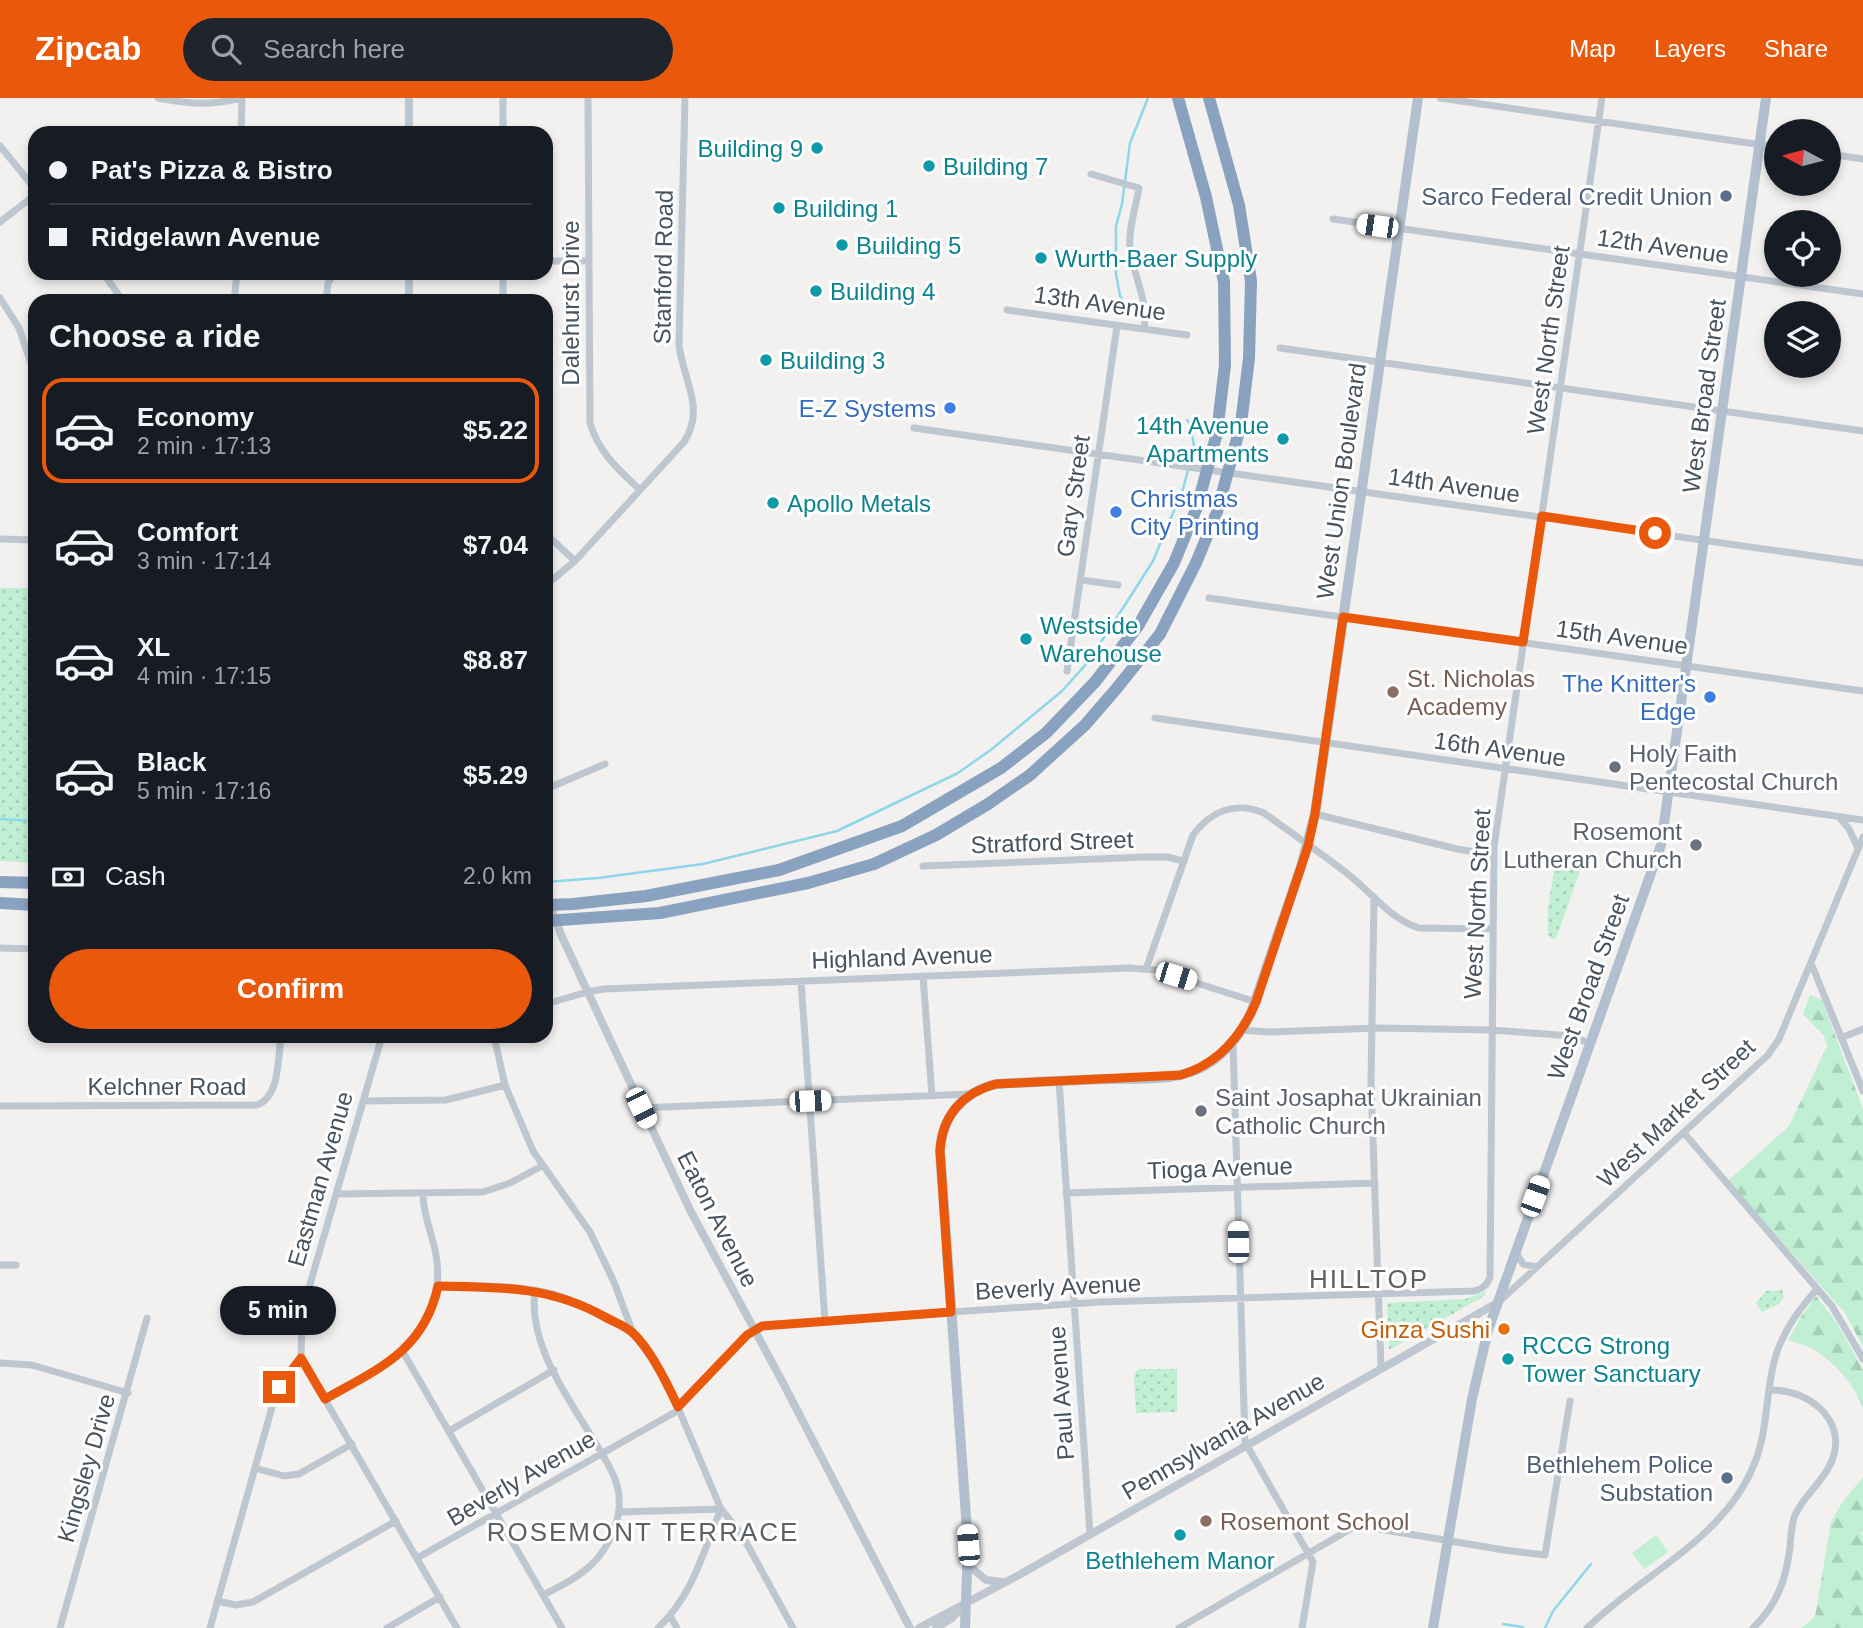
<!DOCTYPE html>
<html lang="en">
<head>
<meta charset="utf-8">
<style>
	body { margin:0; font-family:Helvetica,sans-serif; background:#20242c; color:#f1f3f6; height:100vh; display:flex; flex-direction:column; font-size:26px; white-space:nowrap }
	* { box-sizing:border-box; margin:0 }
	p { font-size:23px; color:#9ea1a6 }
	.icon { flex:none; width:38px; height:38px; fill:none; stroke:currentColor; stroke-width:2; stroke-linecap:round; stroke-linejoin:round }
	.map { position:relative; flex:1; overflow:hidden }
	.panel { position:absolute; left:28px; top:196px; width:525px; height:749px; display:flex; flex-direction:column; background:#171b24; border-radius:21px; box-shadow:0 4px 10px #0003 }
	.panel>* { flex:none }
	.guide { position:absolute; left:28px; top:28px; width:525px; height:154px; border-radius:21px; box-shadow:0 4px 10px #0003; display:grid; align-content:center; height:154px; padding:0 21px; background:#171b24 }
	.needle { width:46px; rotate:277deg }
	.buttons { position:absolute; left:1764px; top:21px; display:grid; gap:14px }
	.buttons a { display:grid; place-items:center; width:77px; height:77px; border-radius:50%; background:#171b24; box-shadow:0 4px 10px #0003; font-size:35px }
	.end { position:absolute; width:32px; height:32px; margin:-16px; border:9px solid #ea580c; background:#fff; box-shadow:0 0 0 4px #fff }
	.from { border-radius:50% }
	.bubble { position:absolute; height:49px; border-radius:24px; background:#171b24; box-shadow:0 4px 10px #0003; font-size:23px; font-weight:700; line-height:49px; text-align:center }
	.car { position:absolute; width:21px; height:42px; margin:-21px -10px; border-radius:9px; box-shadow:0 0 5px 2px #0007; background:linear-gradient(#fff 24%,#345 0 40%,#fff 0 76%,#345 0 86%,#fff 0) }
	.guide b { display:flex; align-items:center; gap:24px; height:66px; font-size:26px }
	.guide b+b { border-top:2px solid #363941 }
	.guide i { width:18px; height:18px; background:#f1f3f6 }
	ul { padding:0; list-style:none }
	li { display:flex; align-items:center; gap:21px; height:105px; margin:0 14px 10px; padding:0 7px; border:4px solid transparent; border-radius:21px }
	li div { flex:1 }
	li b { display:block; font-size:26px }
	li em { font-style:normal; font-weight:700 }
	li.selected { border-color:#ea580c }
	li>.icon { width:63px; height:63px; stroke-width:1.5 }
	h2 { padding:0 21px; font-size:32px; line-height:84px }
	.pay { display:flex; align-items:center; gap:18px; height:77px; padding:0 21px; font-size:26px }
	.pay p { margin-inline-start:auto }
	.cta { display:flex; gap:14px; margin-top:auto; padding:14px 21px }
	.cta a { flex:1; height:80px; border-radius:42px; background:#ea580c; color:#fff; font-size:28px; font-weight:700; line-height:80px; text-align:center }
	header { display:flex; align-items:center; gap:42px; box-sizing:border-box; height:98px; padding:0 35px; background:#ea580c; color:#fff }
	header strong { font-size:33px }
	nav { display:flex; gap:38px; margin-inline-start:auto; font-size:24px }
	.search { width:490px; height:63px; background:#20242c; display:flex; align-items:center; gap:18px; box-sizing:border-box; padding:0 24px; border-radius:38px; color:#9ea1a6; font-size:26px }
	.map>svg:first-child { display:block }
	.green { fill:#c0efd3 }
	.forest { fill:url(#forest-firs) }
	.park { fill:url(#park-dots) }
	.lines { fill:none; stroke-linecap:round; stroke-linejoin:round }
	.stream { stroke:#8dd7ec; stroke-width:2.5 }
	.minor { stroke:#bec7cf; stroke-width:7 }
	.tertiary { stroke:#bec7cf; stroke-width:8 }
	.primary { stroke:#b1bfcf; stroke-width:10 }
	.motorway { stroke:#89a2bf; stroke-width:12 }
	.route { stroke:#ea580c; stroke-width:9 }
	.culture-dot { fill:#0f9aa8; stroke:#fff; stroke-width:2.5 }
	.service-dot { fill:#5c6f8a; stroke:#fff; stroke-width:2.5 }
	.shop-dot { fill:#3f7fe0; stroke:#fff; stroke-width:2.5 }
	.education-dot { fill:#8d6e63; stroke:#fff; stroke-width:2.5 }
	.worship-dot { fill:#6b7280; stroke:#fff; stroke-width:2.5 }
	.food-dot { fill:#e8710a; stroke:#fff; stroke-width:2.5 }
	.labels { text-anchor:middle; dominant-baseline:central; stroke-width:6; stroke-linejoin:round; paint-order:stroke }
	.culture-label { font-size:24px; fill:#0d838f; stroke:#fff; text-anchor:start }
	.service-label { font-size:24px; fill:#4e5e75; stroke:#fff; text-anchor:end }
	.street-label { font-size:24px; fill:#48535e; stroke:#fff }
	.shop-label { font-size:24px; fill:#366cbe; stroke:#fff; text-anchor:end }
	.education-label { font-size:24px; fill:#785e54; stroke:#fff; text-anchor:start }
	.worship-label { font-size:24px; fill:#5b616d; stroke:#fff; text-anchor:start }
	.food-label { font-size:24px; fill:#c56008; stroke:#fff; text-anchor:end }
	.neighbourhood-label { font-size:26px; letter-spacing:2px; fill:#5d6165; stroke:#fff }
</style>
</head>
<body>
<header>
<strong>Zipcab</strong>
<div class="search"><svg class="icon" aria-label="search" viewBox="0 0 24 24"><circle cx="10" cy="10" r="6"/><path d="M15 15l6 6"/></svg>Search here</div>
<nav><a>Map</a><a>Layers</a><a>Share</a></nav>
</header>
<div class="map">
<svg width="1863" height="1530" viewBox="0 0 1863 1530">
	<defs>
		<pattern id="forest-firs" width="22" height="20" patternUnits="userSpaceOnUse" patternTransform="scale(1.75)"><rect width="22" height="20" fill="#c0efd3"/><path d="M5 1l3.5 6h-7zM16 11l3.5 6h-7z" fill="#a6cfb8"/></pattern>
		<pattern id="park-dots" width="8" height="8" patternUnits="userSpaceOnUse" patternTransform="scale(1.75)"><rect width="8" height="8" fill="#c0efd3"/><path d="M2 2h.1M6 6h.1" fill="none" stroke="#a6cfb8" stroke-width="1.8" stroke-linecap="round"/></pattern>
	</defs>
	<rect width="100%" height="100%" fill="#f3f0f0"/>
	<path class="green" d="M1656 1437 1668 1454 1644 1471 1632 1455Z"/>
	<path class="forest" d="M1810 897 1822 902 1863 1011V1249L1845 1215 1728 1083 1789 1028 1827 948 1824 938 1803 916Z
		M1816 1198 1837 1225 1863 1272V1310C1855 1287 1832 1261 1809 1249 1803 1246 1795 1245 1788 1242L1801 1219Z
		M1863 1379V1433L1861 1435 1863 1438V1530H1801L1815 1519 1831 1424 1841 1406Z"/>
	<path class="park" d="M0 490H35V765L0 763Z
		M1558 763H1575L1580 766V773L1556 841H1551L1548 837V810L1555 766Z
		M1782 1192 1784 1199 1779 1206 1762 1214 1756 1205 1766 1193Z
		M1487 1193 1484 1198 1389 1252 1387 1205 1465 1201Z
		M1140 1271H1177V1314L1136 1315 1134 1280 1136 1273Z"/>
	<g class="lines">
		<path class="stream" d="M1130 215 1120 198 1116 176V128L1122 106 1130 45 1148 0
			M0 721 35 723
			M546 784 598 780 703 766 837 733 958 675 992 651 1062 593 1088 564 1132 496 1153 463 1183 391 1194 349 1191 327 1187 322
			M1503 1526 1523 1529
			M1545 1530 1553 1513 1591 1466"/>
		<path class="minor" d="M158 0C190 6 208 8 241 0
			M503 0V35
			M588 0 590 325C599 355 618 371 640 392
			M1440 0 1776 49
			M241 35 242 0
			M0 48 35 91
			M1829 56 1863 61
			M1091 76 1139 90C1136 109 1128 131 1130 150 1133 178 1149 203 1144 231
			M1333 121 1863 196
			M0 124 35 97
			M546 163H589
			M103 175 123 203
			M503 175V203
			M0 200 19 230 35 277
			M234 203 237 175
			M326 203 328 185 335 175
			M1007 212 1187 237
			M1280 250 1863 333
			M914 330 1863 465
			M546 436 575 463
			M0 441 35 442
			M1081 482 1118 487
			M546 487 575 463 684 344C706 310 683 282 679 247L685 0
			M1209 500 1863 593
			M1067 573 1117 228
			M1155 620 1863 722
			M546 691 605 666
			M1315 716 1457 751 1494 757
			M1839 719 1849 731 1858 750
			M923 768 1145 759H1168L1183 763
			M1374 799 1371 984 1381 1270
			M0 850 35 851
			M1811 865 1863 993
			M1146 871 1193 737C1211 713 1235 703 1264 715 1292 736 1322 755 1349 777 1371 794 1391 822 1419 830L1492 831
			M923 878 932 998
			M801 883 825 1223
			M546 906 587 894 604 891 1128 870 1156 872 1256 904
			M1241 932 1269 934 1378 930 1491 932 1573 938 1590 946
			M382 938 306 1200 302 1222 301 1260 457 1530
			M494 938 505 987 533 1053 590 1134 614 1184 633 1235 655 1265 679 1312 721 1411 742 1437 793 1530
			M1841 940 1863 931
			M1233 944 1245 1344 1313 1464 1302 1530
			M1059 983 1090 1436
			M363 1003 446 1002 505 987
			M0 1008 257 1007C280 999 278 959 281 938
			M641 1010 970 996
			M1684 1035 1832 1208 1863 1261
			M1066 1095 1375 1085
			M336 1096 483 1094 510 1085 542 1068
			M1516 1155 1523 1166 1537 1169
			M0 1167H16
			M438 1188C476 1188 515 1186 553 1196 581 1204 607 1220 632 1235
			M535 1192C527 1248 571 1303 598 1349 605 1361 613 1373 617 1387 625 1416 611 1449 589 1469 575 1481 559 1489 543 1497
			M1501 1202 1768 957 1779 941 1863 739
			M403 1254 562 1530
			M0 1265 32 1267 128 1295
			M325 1301C381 1269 445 1241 437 1164 435 1141 423 1120 423 1096
			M678 1309 747 1237 764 1227 1100 1204 1474 1193C1483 1191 1487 1187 1490 1179L1494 749 1602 0
			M449 1333 554 1272
			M255 1370 284 1378 299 1376 352 1346
			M619 1414 721 1411C703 1454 693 1497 658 1530
			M417 1460 679 1312
			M217 1503 236 1507 253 1504 396 1423
			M670 1518 677 1530
			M60 1530 147 1220
			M210 1530 276 1295C282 1281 295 1274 301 1260
			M387 1530 440 1499
			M1179 1530 1354 1429H1367L1504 1452 1545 1457 1570 1303
			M1587 1530C1637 1481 1708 1449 1744 1387 1770 1343 1763 1309 1774 1264 1781 1236 1797 1213 1817 1191
			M1753 1530C1777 1507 1786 1482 1790 1449 1791 1439 1791 1427 1795 1417 1803 1399 1820 1386 1829 1369 1852 1326 1811 1291 1770 1292"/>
		<path class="tertiary" d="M409 35V0
			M409 175V203
			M546 797 562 839 690 1112 782 1283 910 1530
			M968 1467 986 1482 1002 1484
			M919 1530 1019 1477 1497 1205
			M936 1530 952 1520 965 1507"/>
		<path class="primary" d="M965 1530 968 1447 940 1053C942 1018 963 994 996 986 1034 984 1072 982 1110 981 1141 980 1177 984 1206 967 1226 955 1241 935 1251 915L1301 769 1315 716 1418 0
			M1433 1530 1472 1301 1488 1232 1661 747 1766 0"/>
		<path class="motorway" d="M0 784 35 785
			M0 805 35 807
			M546 807 573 806 646 798 779 772 902 728 1001 670 1046 635 1095 584 1138 528 1174 465 1197 409 1217 335 1225 267 1224 184 1206 99 1178 0
			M546 823 660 815 808 785 874 766 936 737 988 706 1030 677 1085 627 1117 590 1160 536 1196 465 1217 414 1241 326 1249 260 1251 183 1239 107 1209 0"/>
	</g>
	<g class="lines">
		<path class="route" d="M279 1289 301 1260 325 1301C378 1271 424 1253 438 1188 499 1189 550 1188 605 1219 614 1224 626 1228 633 1235 651 1252 668 1287 678 1309L747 1237 762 1228 951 1214 940 1053C942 1018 962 995 996 986L1181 977C1218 966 1241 939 1256 904L1308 748 1315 716 1343 519 1523 544 1542 418 1655 435"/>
	</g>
	<g class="culture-dot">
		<circle cx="817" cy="50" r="7"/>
		<circle cx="929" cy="68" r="7"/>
		<circle cx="779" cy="110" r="7"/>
		<circle cx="842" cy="147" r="7"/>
		<circle cx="1041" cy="160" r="7"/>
		<circle cx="816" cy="193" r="7"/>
		<circle cx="766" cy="262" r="7"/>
		<circle cx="1283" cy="341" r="7"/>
		<circle cx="773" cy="405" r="7"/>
		<circle cx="1026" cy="541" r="7"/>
		<circle cx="1508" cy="1261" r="7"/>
		<circle cx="1180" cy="1437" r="7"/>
	</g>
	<g class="service-dot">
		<circle cx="1726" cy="98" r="7"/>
		<circle cx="1727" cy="1380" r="7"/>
	</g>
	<g class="shop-dot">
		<circle cx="950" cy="310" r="7"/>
		<circle cx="1116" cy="414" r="7"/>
		<circle cx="1710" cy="599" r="7"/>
	</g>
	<g class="education-dot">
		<circle cx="1393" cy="594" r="7"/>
		<circle cx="1206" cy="1423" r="7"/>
	</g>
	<g class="worship-dot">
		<circle cx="1615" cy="669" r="7"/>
		<circle cx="1696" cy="747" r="7"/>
		<circle cx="1201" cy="1013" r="7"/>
	</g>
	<circle class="food-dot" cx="1504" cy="1231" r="7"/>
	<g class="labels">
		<g class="culture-label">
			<text x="803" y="50" text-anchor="end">Building 9</text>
			<text x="943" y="68">Building 7</text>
			<text x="793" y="110">Building 1</text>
			<text x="856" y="147">Building 5</text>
			<text x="1055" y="160">Wurth-Baer Supply</text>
			<text x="830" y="193">Building 4</text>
			<text x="780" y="262">Building 3</text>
			<text x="1269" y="327" text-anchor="end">14th Avenue<tspan x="1269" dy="28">Apartments</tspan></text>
			<text x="787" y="405">Apollo Metals</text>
			<text x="1040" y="527">Westside<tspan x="1040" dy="28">Warehouse</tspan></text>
			<text x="1522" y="1247">RCCG Strong<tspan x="1522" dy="28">Tower Sanctuary</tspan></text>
			<text x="1180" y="1462" text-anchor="middle">Bethlehem Manor</text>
		</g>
		<g class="service-label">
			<text x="1712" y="98">Sarco Federal Credit Union</text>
			<text x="1713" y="1366">Bethlehem Police<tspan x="1713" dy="28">Substation</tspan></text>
		</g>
		<g class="street-label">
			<text transform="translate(1663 148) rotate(8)">12th Avenue</text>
			<text transform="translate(663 169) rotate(-89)">Stanford Road</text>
			<text transform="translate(570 205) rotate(-90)">Dalehurst Drive</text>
			<text transform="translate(1100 205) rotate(8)">13th Avenue</text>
			<text transform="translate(1548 242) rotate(-82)">West North Street</text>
			<text transform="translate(1704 298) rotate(-82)">West Broad Street</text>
			<text transform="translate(1341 383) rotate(-82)">West Union Boulevard</text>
			<text transform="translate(1454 387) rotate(8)">14th Avenue</text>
			<text transform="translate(1073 398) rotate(-82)">Gary Street</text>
			<text transform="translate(1622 539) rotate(8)">15th Avenue</text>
			<text transform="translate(1500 651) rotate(8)">16th Avenue</text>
			<text transform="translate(1052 744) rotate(-2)">Stratford Street</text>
			<text transform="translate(1477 806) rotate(-87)">West North Street</text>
			<text transform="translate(902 859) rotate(-2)">Highland Avenue</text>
			<text transform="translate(1588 889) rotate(-70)">West Broad Street</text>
			<text x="167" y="988">Kelchner Road</text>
			<text transform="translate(1676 1015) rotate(-43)">West Market Street</text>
			<text transform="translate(1220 1070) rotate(-2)">Tioga Avenue</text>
			<text transform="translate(320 1081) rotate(-74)">Eastman Avenue</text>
			<text transform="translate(718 1121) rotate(63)">Eaton Avenue</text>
			<text transform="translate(1058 1189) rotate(-3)">Beverly Avenue</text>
			<text transform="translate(1061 1295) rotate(-94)">Paul Avenue</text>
			<text transform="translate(1223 1338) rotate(-30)">Pennsylvania Avenue</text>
			<text transform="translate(86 1370) rotate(-74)">Kingsley Drive</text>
			<text transform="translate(521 1380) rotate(-30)">Beverly Avenue</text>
		</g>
		<g class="shop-label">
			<text x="936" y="310">E-Z Systems</text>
			<text x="1130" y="400" text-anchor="start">Christmas<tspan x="1130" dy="28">City Printing</tspan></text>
			<text x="1696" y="585">The Knitter's<tspan x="1696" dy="28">Edge</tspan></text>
		</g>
		<g class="education-label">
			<text x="1407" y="580">St. Nicholas<tspan x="1407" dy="28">Academy</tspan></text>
			<text x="1220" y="1423">Rosemont School</text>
		</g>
		<g class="worship-label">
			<text x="1629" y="655">Holy Faith<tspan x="1629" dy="28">Pentecostal Church</tspan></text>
			<text x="1682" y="733" text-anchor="end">Rosemont<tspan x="1682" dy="28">Lutheran Church</tspan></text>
			<text x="1215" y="999">Saint Josaphat Ukrainian<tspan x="1215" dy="28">Catholic Church</tspan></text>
		</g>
		<g class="food-label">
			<text x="1490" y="1231">Ginza Sushi</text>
		</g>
		<g class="neighbourhood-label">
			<text x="1369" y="1181">HILLTOP</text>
			<text x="643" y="1434">ROSEMONT TERRACE</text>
		</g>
	</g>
</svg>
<div class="buttons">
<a><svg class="needle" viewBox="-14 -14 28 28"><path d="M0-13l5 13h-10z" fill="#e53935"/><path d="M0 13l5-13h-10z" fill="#9ea1a6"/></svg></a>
<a><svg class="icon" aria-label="locate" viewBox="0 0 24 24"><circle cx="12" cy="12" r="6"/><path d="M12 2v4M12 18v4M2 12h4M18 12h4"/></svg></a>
<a><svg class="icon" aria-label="layers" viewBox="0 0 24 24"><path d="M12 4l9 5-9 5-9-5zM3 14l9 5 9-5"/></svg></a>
</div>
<i class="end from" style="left:1655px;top:435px"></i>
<i class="end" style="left:279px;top:1289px"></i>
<div class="bubble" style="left:220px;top:1188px;width:116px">5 min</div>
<i class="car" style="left:1377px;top:128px;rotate:278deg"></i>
<i class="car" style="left:1176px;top:878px;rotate:107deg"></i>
<i class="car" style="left:810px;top:1003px;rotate:88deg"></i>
<i class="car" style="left:641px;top:1010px;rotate:154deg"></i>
<i class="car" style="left:1535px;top:1098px;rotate:20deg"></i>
<i class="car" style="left:1238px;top:1144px;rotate:359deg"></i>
<i class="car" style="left:968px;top:1447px;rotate:356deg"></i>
<div class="guide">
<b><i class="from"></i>Pat's Pizza &amp; Bistro</b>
<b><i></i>Ridgelawn Avenue</b>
</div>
<section class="panel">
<h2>Choose a ride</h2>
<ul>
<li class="selected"><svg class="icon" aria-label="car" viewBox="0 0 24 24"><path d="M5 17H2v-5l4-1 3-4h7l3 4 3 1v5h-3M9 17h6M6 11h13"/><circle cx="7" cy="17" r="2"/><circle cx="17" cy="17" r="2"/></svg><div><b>Economy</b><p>2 min · 17:13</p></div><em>$5.22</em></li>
<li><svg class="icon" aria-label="car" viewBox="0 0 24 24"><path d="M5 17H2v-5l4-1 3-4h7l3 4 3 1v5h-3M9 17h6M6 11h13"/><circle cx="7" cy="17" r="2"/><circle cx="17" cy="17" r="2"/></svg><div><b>Comfort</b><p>3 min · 17:14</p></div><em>$7.04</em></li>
<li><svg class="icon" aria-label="car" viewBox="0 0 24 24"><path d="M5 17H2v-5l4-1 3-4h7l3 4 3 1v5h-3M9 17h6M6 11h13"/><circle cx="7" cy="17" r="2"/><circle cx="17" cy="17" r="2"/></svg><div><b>XL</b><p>4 min · 17:15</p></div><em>$8.87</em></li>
<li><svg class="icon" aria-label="car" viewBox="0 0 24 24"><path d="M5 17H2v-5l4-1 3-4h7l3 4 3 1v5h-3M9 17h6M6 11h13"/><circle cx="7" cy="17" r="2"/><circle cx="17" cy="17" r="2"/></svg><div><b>Black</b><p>5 min · 17:16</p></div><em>$5.29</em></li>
</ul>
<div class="pay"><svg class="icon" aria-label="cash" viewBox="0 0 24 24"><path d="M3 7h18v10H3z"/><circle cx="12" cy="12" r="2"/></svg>Cash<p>2.0 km</p></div>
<div class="cta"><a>Confirm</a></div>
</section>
</div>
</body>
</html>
